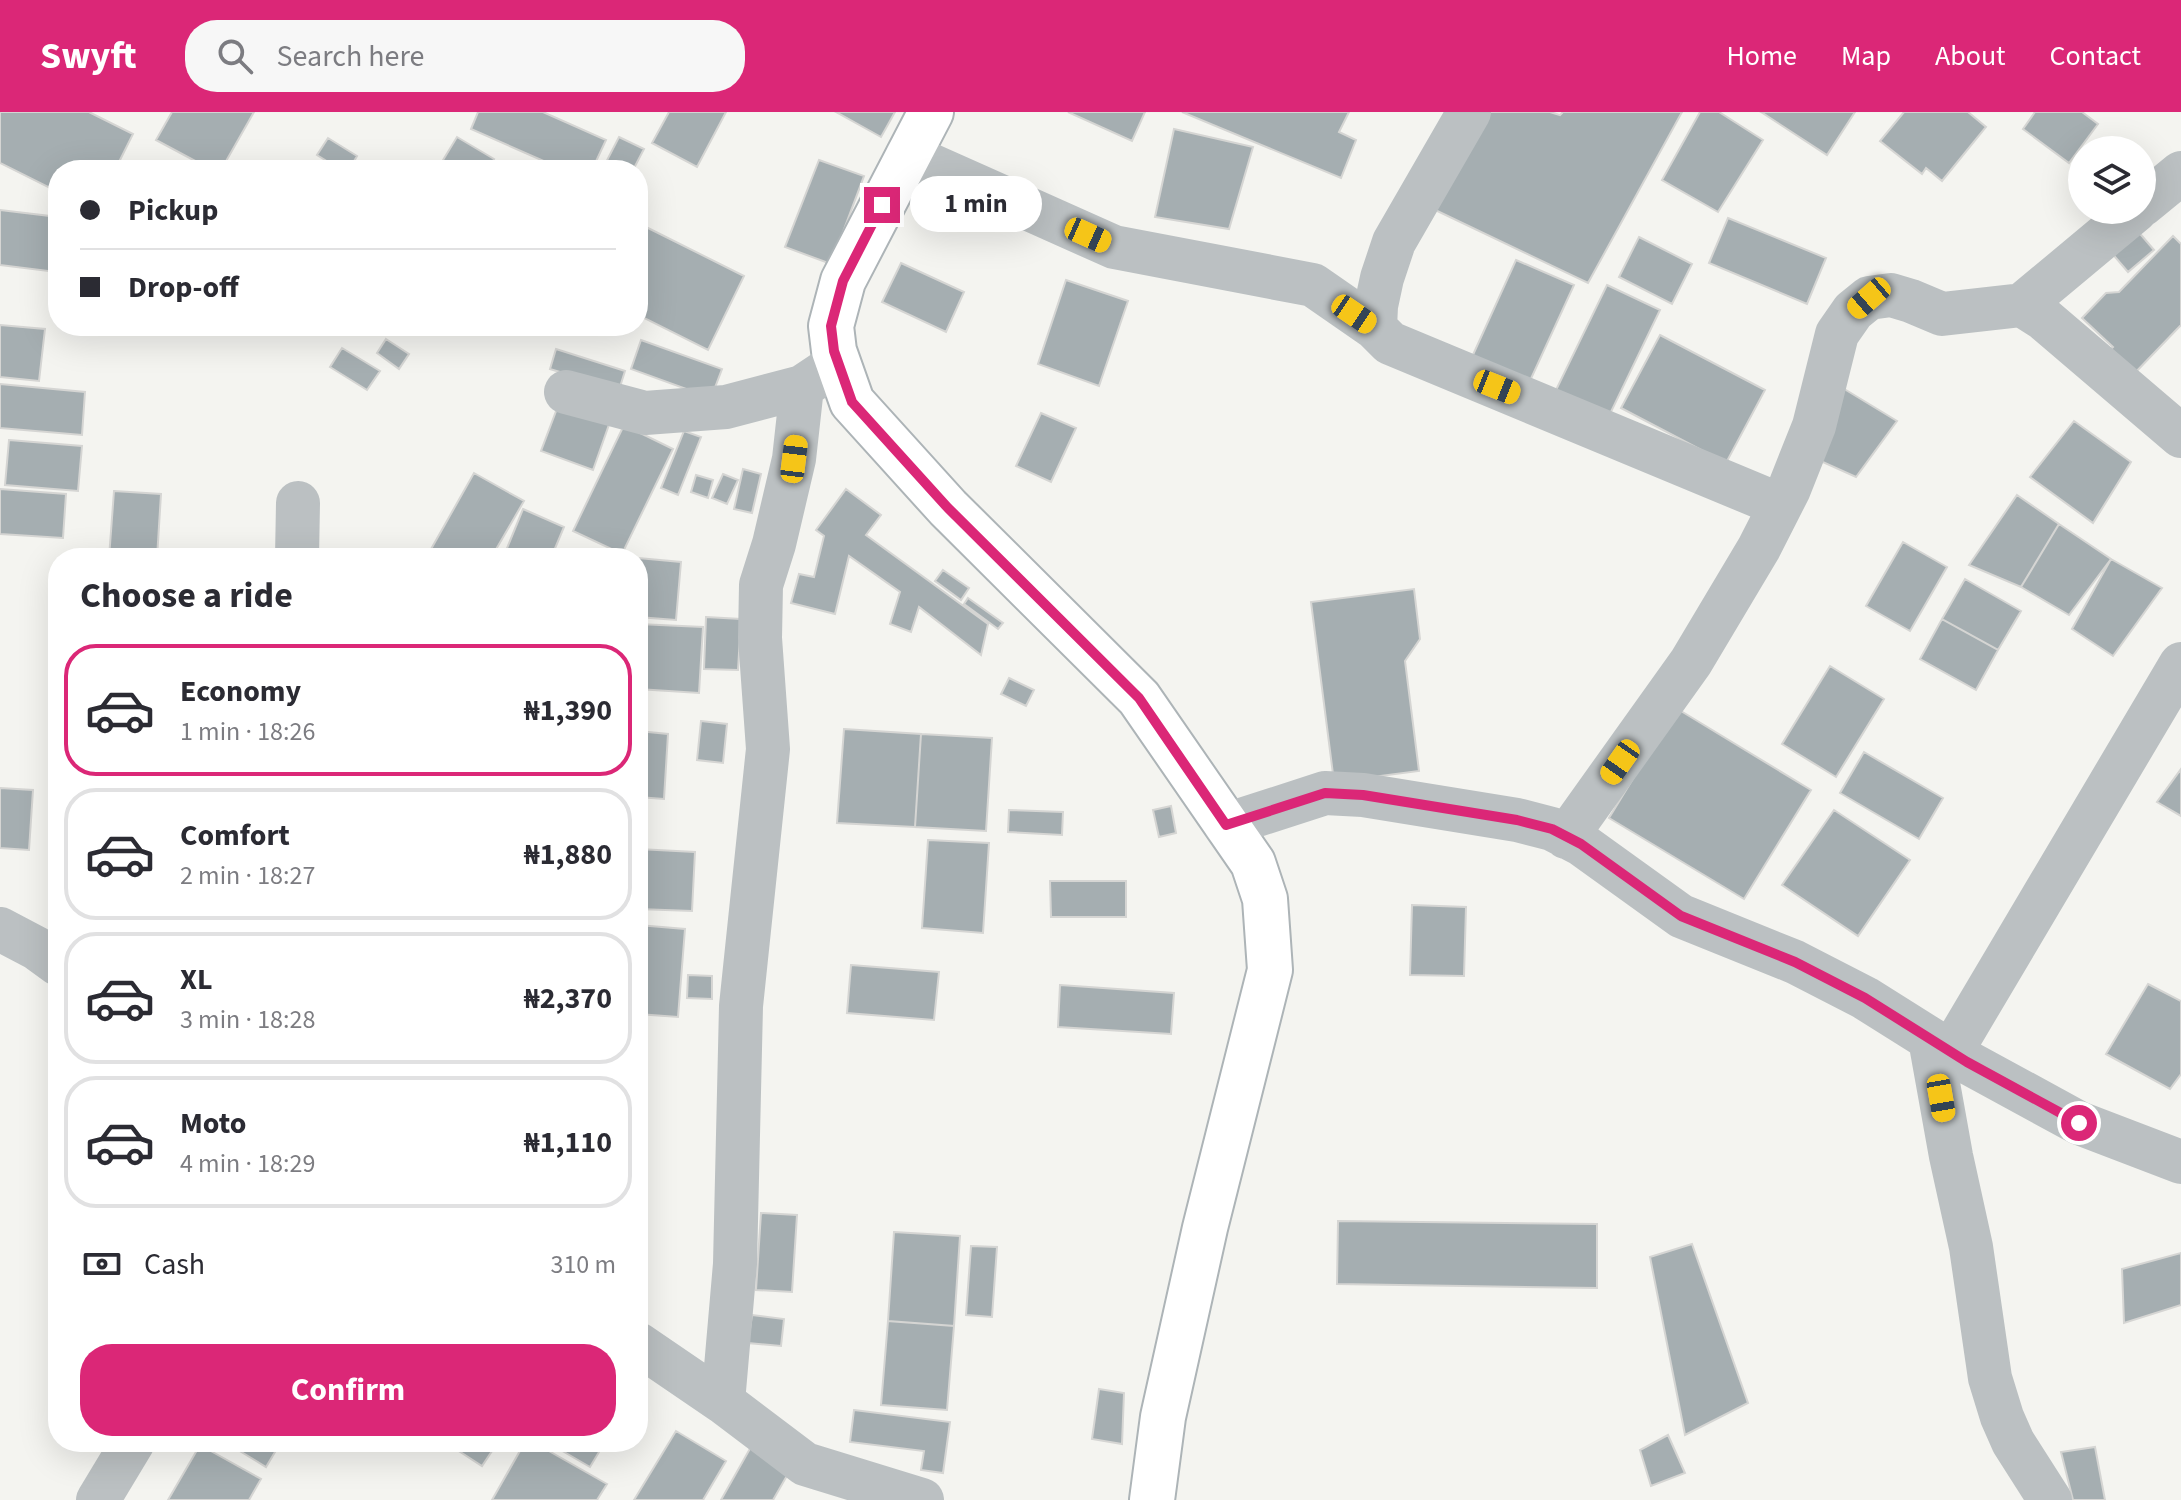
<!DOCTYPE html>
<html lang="en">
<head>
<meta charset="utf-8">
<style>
	body { margin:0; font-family:"Source Sans 3",sans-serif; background:#f7f7f7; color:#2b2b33; height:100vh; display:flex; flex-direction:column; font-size:30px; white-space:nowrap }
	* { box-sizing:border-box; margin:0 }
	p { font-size:26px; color:#7c7c81 }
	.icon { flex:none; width:44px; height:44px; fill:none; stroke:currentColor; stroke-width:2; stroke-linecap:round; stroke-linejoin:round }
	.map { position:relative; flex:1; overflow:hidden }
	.sheet { position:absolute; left:48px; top:436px; width:600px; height:904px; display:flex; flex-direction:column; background:#fff; border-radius:32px; box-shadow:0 8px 32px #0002 }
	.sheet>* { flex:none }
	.banner { position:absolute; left:48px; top:48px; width:600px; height:176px; border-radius:32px; box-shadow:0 8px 32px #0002; display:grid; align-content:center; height:176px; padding:0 32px; background:#fff }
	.controls { position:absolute; left:2068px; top:24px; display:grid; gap:16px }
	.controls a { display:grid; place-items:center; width:88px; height:88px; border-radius:50%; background:#fff; box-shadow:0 8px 32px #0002; font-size:40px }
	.end { position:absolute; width:36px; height:36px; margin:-18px; border:10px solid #db2777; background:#fff; box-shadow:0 0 0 4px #fff }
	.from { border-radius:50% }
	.bubble { position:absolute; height:56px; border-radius:28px; background:#fff; box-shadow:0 8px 32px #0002; font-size:26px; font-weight:700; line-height:56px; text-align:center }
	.car { position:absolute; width:24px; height:48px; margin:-24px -12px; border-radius:10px; box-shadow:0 0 6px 2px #0007; background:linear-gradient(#f5c518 24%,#345 0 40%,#f5c518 0 76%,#345 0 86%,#f5c518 0) }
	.banner b { display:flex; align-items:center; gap:28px; height:76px; font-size:30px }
	.banner b+b { border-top:2px solid #e1e1e2 }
	.banner i { width:20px; height:20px; background:#2b2b33 }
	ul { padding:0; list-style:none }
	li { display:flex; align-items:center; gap:24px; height:132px; margin:0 16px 12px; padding:0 16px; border:4px solid #e1e1e2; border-radius:32px }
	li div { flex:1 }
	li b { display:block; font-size:30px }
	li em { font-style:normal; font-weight:700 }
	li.selected { border-color:#db2777 }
	li>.icon { width:72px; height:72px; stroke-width:1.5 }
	h2 { padding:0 32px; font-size:36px; line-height:96px }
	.pay { display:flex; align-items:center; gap:20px; height:88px; padding:0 32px; font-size:30px }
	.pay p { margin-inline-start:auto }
	.cta { display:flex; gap:16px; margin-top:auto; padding:16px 32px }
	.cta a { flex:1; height:92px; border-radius:32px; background:#db2777; color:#fff; font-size:32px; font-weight:700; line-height:92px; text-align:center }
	header { display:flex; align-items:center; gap:48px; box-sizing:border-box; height:112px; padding:0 40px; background:#db2777; color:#fff }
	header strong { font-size:38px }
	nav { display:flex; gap:44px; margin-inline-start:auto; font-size:28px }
	.search { width:560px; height:72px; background:#f7f7f7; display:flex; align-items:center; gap:20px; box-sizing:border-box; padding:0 28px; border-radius:32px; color:#7c7c81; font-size:30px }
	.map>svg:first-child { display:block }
	.building { fill:#a5aeb1; stroke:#d5d5d3; stroke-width:2 }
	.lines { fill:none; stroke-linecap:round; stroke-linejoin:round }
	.secondary-casing { stroke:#adb4b7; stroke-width:48 }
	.street { stroke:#bbc0c2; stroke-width:44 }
	.secondary { stroke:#fff; stroke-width:44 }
	.route { stroke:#db2777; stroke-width:10 }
</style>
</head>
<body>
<header>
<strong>Swyft</strong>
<div class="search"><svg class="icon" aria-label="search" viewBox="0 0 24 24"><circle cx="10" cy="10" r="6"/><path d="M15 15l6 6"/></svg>Search here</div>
<nav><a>Home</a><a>Map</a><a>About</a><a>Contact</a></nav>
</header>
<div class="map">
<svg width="2181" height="1388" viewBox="0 0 2181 1388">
	<rect width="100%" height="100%" fill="#f4f4f0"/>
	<path class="building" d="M0 0H89L133 22 115 58H58V80L0 51Z
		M172 0H254L221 58H212L156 28Z
		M478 0H543L606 28 592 58H564L471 17Z
		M669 0H726L697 55 652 31Z
		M836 0H895L881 25Z
		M1068 0H1145L1132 29Z
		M1182 0H1349L1339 20 1356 28 1341 66Z
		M1484 0H1550L1560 3 1563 0H1682L1588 171 1431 96Z
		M1700 0H1719L1763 28 1718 100 1662 68Z
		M1761 0H1855L1827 43Z
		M1904 0H1968L1986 15 1942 69 1926 56 1922 62 1880 29Z
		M2035 0H2082L2098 12 2069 51 2023 17Z
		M1174 17 1253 35 1229 117 1155 105Z
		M457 25 494 47 487 58H437Z
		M619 25 644 37 633 58H602Z
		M328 26 357 44 349 58H341L317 43Z
		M819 48 864 64 831 152 785 135Z
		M0 98 58 105V143L56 160 0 153Z
		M1728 106 1826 146 1807 192 1709 151Z
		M638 111 744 164 708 238 638 203Z
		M2136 117 2154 138 2128 160 2110 139Z
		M2173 124 2181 132V213L2130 266 2105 243 2113 235 2082 206 2106 181 2119 180Z
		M1639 125 1692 152 1672 192 1619 165Z
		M1516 148 1574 173 1529 271 1472 245Z
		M901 151 964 180 946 220 882 190Z
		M1066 168 1128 189 1099 274 1038 252Z
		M1607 173 1660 198 1609 304 1556 278Z
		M0 213 45 217 39 269 0 265Z
		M1660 223 1765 278 1726 351 1621 296Z
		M386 227 409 242 399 257 377 241Z
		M641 228 722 257 711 286 631 257Z
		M342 236 380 259 367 278 330 255Z
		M556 237 625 259 619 278 550 257Z
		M0 272 85 280 82 323 0 316Z
		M1841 275 1897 309 1856 365 1816 347Z
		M561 286 612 304 593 358 541 339Z
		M1041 301 1076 316 1051 370 1016 354Z
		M2074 309 2131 350 2093 411 2030 365Z
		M624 313 673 337 622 442 573 419Z
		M684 319 701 325 678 383 661 376Z
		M9 328 82 334 78 379 5 373Z
		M743 357 761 362 752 401 734 397Z
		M474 361 524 389 491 446H426Z
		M723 362 738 368 727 392 712 386Z
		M696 363 713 368 708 386 691 380Z
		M0 377 66 382 63 426 0 422Z
		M846 377 881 403 866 423 988 512 981 543 919 495 911 520 890 512 900 480 849 444 835 502 791 491 799 462 814 465 824 424 816 418Z
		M114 379 161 382 157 446H109Z
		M2017 383 2059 412 2021 475 1969 453Z
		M523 397 564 415 551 446H503Z
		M2059 412 2111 447 2069 503 2021 475Z
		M1903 430 1947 455 1910 519 1866 494Z
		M564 441 633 446H563Z
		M638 446 681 450 676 508 638 505Z
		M2111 447 2162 476 2113 544 2072 517Z
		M943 458 969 476 961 488 935 469Z
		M1965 467 2021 499 1998 538 1942 507Z
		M1414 477 1420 527 1405 549 1419 659 1334 670 1311 490Z
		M968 486 1003 511 998 517 964 492Z
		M706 505 741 507 738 558 704 557Z
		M1942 507 1998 538 1976 578 1920 547Z
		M638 512 703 515 699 581 638 577Z
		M1830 554 1884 587 1836 665 1782 632Z
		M1009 566 1034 578 1026 594 1001 582Z
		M1676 596 1811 678 1744 787 1609 706Z
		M701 609 727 612 723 651 697 648Z
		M844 617 921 622 915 715 837 711Z
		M638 619 668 622 664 687 638 685Z
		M921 622 992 626 986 719 915 715Z
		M1864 640 1943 686 1919 727 1840 681Z
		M2181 657V704L2157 690Z
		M0 676 33 678 29 738 0 736Z
		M1171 694 1176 721 1159 725 1153 698Z
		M1009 698 1063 700 1062 723 1008 720Z
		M1834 698 1910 748 1858 824 1782 773Z
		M928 728 989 731 983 821 922 816Z
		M638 737 695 740 692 799 638 797Z
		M1050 769H1126V805H1051Z
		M1412 793 1466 795 1464 864 1410 863Z
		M638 813 685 817 678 905 638 902Z
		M851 853 939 860 934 908 847 901Z
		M688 863 712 864V887L687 886Z
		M2148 872 2181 889V962L2170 977 2106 942Z
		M1060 873 1174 881 1171 922 1058 915Z
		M761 1101 797 1103 792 1180 756 1178Z
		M1338 1109 1597 1112V1176L1337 1172Z
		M894 1120 960 1124 954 1214 888 1209Z
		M1692 1132 1748 1291 1685 1323 1650 1145Z
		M971 1134 997 1135 992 1205 966 1203Z
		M2181 1141V1193L2124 1211 2122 1157Z
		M752 1203 784 1207 781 1234 748 1231Z
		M888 1209 954 1214 947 1298 881 1293Z
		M1099 1277 1124 1281 1122 1332 1092 1327Z
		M854 1298 950 1310 943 1361 921 1358 924 1339 850 1330Z
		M676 1319 726 1349 703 1388H634Z
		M1668 1323 1685 1361 1651 1374 1640 1338Z
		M225 1330H281L266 1355Z
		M445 1330H498L482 1354Z
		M525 1330H533L607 1372 597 1388H492Z
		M547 1330H605L590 1355Z
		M200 1333 261 1367 249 1388H168Z
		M752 1333 792 1355 773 1388H721Z
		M2095 1335 2105 1388H2073L2061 1340Z"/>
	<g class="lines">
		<g class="secondary-casing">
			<path id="secondary" d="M931 0 843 169 831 214 834 239 852 290 948 396 1139 586 1253 751 1265 787 1270 858 1205 1116 1163 1305 1152 1388"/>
		</g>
		<path class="street" d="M1469 0 1394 130 1382 166 1376 194 1375 216 1390 231 1780 393
			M908 43 1114 135 1313 173 1375 216
			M2142 93 2181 61
			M2022 193 2136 98
			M566 280 645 301 726 295 802 275 823 261
			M297 446 298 391
			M1226 713 1325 681 1363 683 1517 708 1552 717 1581 732 1681 804 1795 850 1865 886 1967 950 2079 1011 2181 1050
			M1566 725 1691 550 1759 436 1789 377 1814 314 1837 222 1853 199 1869 186 1891 183 1911 189 1942 202 2022 193 2044 207 2181 324
			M0 817 36 836 58 852
			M1930 927 1951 1044 1971 1135 1990 1266 2002 1305 2013 1330 2050 1388
			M1951 940 2181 552
			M638 1232 723 1290 805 1352 922 1388
			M723 1290 735 1152 741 894 768 637 760 526 761 473 774 432 794 347 802 275
			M98 1388 133 1330"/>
		<use href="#secondary" class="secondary"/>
	</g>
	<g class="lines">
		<path class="route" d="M882 93 843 169 831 214 834 239 852 290 948 396 1139 586 1226 713 1325 681 1363 683 1517 708 1552 717 1581 732 1681 804 1795 850 1865 886 1967 950 2079 1011"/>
	</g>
</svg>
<div class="controls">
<a><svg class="icon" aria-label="layers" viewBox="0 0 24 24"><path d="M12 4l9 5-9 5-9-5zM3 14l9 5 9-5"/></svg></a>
</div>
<i class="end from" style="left:2079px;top:1011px"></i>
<i class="end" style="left:882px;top:93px"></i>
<div class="bubble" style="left:910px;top:64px;width:132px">1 min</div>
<i class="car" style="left:1088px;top:123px;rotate:114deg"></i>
<i class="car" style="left:1869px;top:186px;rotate:229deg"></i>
<i class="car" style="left:1354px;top:202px;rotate:124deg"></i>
<i class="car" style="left:1497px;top:275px;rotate:112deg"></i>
<i class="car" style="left:794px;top:347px;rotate:7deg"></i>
<i class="car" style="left:1620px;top:650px;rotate:215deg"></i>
<i class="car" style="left:1941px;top:986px;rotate:170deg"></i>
<div class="banner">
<b><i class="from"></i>Pickup</b>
<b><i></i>Drop-off</b>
</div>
<section class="sheet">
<h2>Choose a ride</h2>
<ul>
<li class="selected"><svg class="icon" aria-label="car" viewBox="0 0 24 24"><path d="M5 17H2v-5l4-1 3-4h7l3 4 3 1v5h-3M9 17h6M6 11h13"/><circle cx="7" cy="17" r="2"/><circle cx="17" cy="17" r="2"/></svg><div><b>Economy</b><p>1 min · 18:26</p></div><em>₦1,390</em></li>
<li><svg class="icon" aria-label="car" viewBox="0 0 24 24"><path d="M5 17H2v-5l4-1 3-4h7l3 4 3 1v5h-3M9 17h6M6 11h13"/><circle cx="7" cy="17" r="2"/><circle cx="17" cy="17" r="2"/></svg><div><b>Comfort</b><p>2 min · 18:27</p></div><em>₦1,880</em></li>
<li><svg class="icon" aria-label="car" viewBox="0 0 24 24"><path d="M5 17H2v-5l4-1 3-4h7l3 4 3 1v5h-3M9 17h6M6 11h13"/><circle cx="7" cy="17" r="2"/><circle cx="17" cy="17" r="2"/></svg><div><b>XL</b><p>3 min · 18:28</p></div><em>₦2,370</em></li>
<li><svg class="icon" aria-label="car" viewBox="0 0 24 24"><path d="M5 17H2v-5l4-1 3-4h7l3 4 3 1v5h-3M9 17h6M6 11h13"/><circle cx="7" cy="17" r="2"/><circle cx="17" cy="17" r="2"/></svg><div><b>Moto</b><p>4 min · 18:29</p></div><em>₦1,110</em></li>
</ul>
<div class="pay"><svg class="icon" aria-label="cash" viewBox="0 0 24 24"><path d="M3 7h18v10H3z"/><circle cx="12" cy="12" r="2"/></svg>Cash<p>310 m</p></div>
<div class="cta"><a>Confirm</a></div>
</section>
</div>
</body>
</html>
